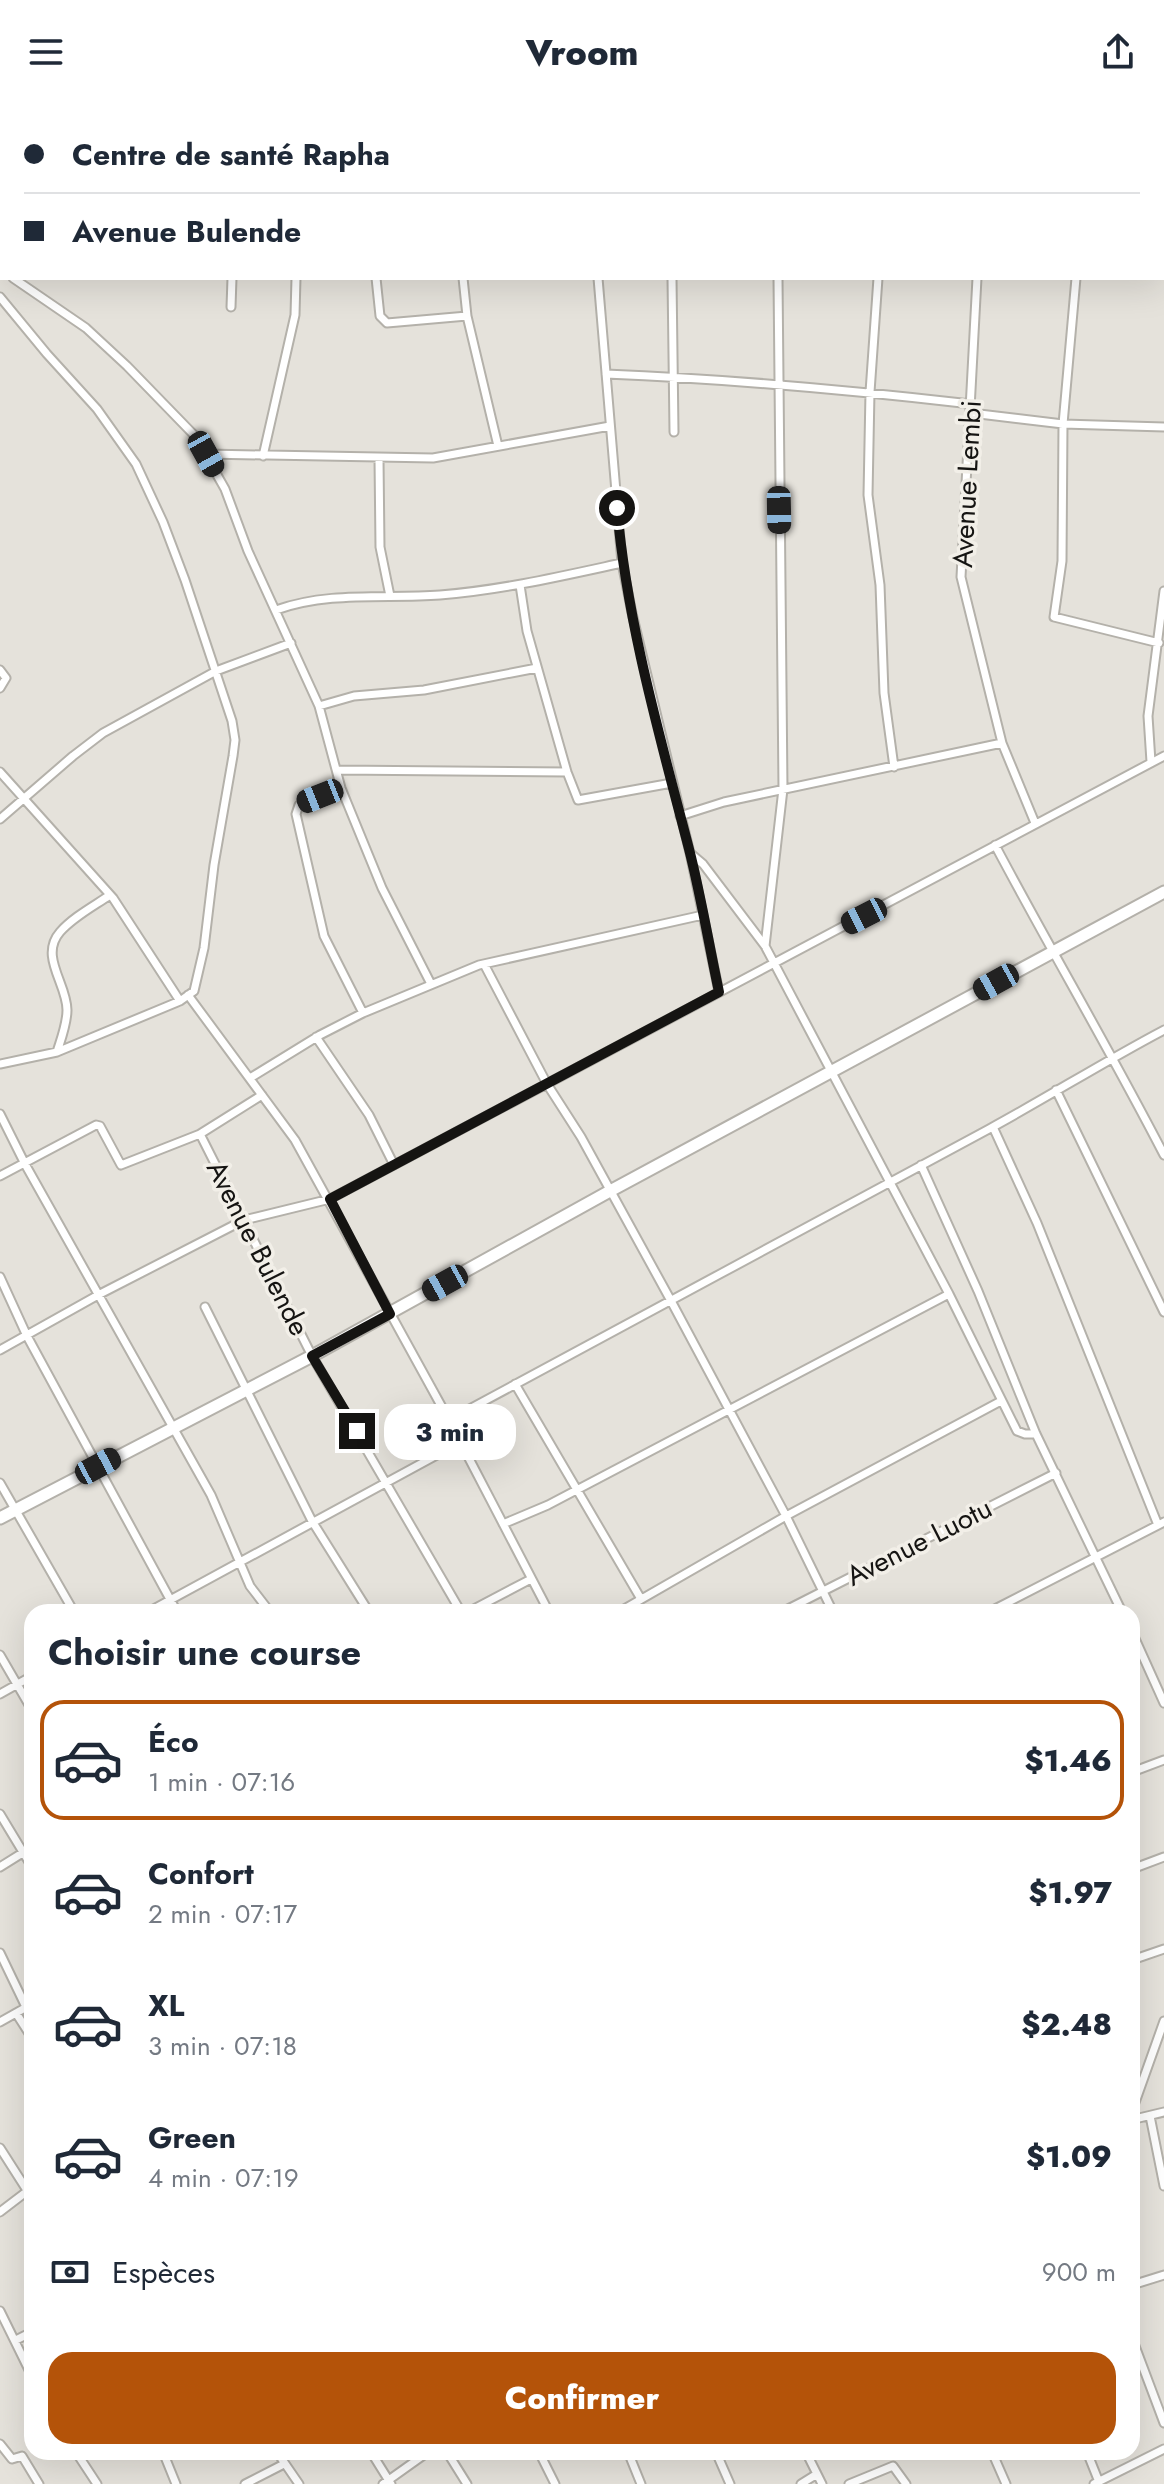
<!DOCTYPE html>
<html lang="fr">
<head>
<meta charset="utf-8">
<style>
	body { margin:0; font-family:Jost,sans-serif; background:#f6f6f7; color:#1f2937; height:100vh; display:flex; flex-direction:column; font-size:30px; white-space:nowrap }
	* { box-sizing:border-box; margin:0 }
	p { font-size:26px; color:#747a83 }
	.icon { flex:none; width:44px; height:44px; fill:none; stroke:currentColor; stroke-width:2; stroke-linecap:round; stroke-linejoin:round }
	.map { position:relative; flex:1; overflow:hidden }
	.details { position:absolute; left:24px; top:1500px; width:1116px; height:856px; display:flex; flex-direction:column; background:#fff; border-radius:24px; box-shadow:0 8px 32px #0002 }
	.details>* { flex:none }
	.top-card { position:absolute; left:0px; top:0px; width:1164px; height:176px; box-shadow:0 8px 32px #0002; display:grid; align-content:center; height:176px; padding:0 24px; background:#fff }
	.end { position:absolute; width:36px; height:36px; margin:-18px; border:10px solid #151412; background:#fff; box-shadow:0 0 0 4px #fff }
	.from { border-radius:50% }
	.bubble { position:absolute; height:56px; border-radius:24px; background:#fff; box-shadow:0 8px 32px #0002; font-size:26px; font-weight:800; line-height:56px; text-align:center }
	.car { position:absolute; width:24px; height:48px; margin:-24px -12px; border-radius:10px; box-shadow:0 0 6px 2px #0007; background:linear-gradient(#222 24%,#8ab4d8 0 40%,#222 0 76%,#8ab4d8 0 86%,#222 0) }
	.top-card b { display:flex; align-items:center; gap:28px; height:76px; font-size:30px }
	.top-card b+b { border-top:2px solid #e0e1e3 }
	.top-card i { width:20px; height:20px; background:#1f2937 }
	ul { padding:0; list-style:none }
	li { display:flex; align-items:center; gap:24px; height:120px; margin:0 16px 12px; padding:0 8px; border:4px solid transparent; border-radius:24px }
	li div { flex:1 }
	li b { display:block; font-size:30px }
	li em { font-style:normal; font-weight:800 }
	li.selected { border-color:#b45309 }
	li>.icon { width:72px; height:72px; stroke-width:1.5 }
	h2 { padding:0 24px; font-size:36px; line-height:96px }
	.pay { display:flex; align-items:center; gap:20px; height:88px; padding:0 24px; font-size:30px }
	.pay p { margin-inline-start:auto }
	.button { display:flex; gap:16px; margin-top:auto; padding:16px 24px }
	.button a { flex:1; height:92px; border-radius:24px; background:#b45309; color:#fff; font-size:32px; font-weight:800; line-height:92px; text-align:center }
	header { display:flex; justify-content:space-between; align-items:center; height:104px; padding:0 24px; background:#fff; font-size:36px; font-weight:800 }
	.map>svg:first-child { display:block }
	.lines { fill:none; stroke-linecap:round; stroke-linejoin:round }
	.street-casing { stroke:#b4b1aa; stroke-width:11 }
	.secondary-casing { stroke:#b4b1aa; stroke-width:15 }
	.street { stroke:#fff; stroke-width:7 }
	.secondary { stroke:#fff; stroke-width:11 }
	.route { stroke:#151412; stroke-width:10 }
	.labels { text-anchor:middle; dominant-baseline:central; stroke-width:7; stroke-linejoin:round; paint-order:stroke }
	.street-label { font-size:28px; fill:#151412; stroke:#f2efe8 }
</style>
</head>
<body>
<header><svg class="icon" aria-label="menu" viewBox="0 0 24 24"><path d="M4 6h16M4 12h16M4 18h16"/></svg>Vroom<svg class="icon" aria-label="share" viewBox="0 0 24 24"><path d="M12 15V3M7 8l5-5 5 5M5 13v7h14v-7"/></svg></header>
<div class="map">
<svg width="1164" height="2380" viewBox="0 0 1164 2380">
	<rect width="100%" height="100%" fill="#e5e2db"/>
	<g class="lines">
		<g class="street-casing">
			<path id="street" d="M583 0 584 2
				M778 0V2
				M80 2V0
				M151 2V0
				M432 2V0
				M676 2V0
				M895 2V0
				M993 2V0
				M1091 2V0
				M0 16H2
				M0 165 2 166
				M13 174 86 224 127 262 195 332 225 385 248 447 319 602 341 684 382 784 431 880
				M376 174 380 212 387 219 467 212
				M463 174 467 212 498 342
				M598 174 622 459 632 509 690 749 719 888
				M672 174 674 328
				M878 174 870 288 868 391 880 481 884 589 894 663
				M977 174 961 473 1002 639 1035 719
				M1076 174 1063 320 1062 457 1054 513 1159 539
				M0 193 47 250 97 305 136 360 163 418 185 476 232 617 235 636 233 652 214 761 204 844 194 887 180 897 57 948 0 960
				M231 203 232 174
				M606 270C728 275 850 286 971 300
				M971 309 1063 320 1164 323
				M206 350 433 354 610 322
				M263 352 295 211 296 174
				M379 355 380 443 390 492
				M520 481 527 527 567 668 578 696 672 679
				M276 506C329 487 385 495 440 491 502 486 562 472 622 459
				M0 566 6 574 0 584
				M319 602 354 592 424 586 537 564
				M1151 658 1148 612 1164 487
				M337 666 567 668
				M0 668 113 794 180 897
				M341 684 299 701 296 710 324 832 363 909
				M680 712 724 698 1002 639
				M0 715 73 652 103 629 216 567 291 539
				M995 741C1050 845 1110 946 1164 1051
				M690 749 703 760 765 842 949 1190 1017 1327 1025 1330H1036
				M765 842 783 685 778 174
				M484 860 547 980 581 1033 670 1195 786 1412 833 1508
				M188 891 295 1036 449 1316 549 1508
				M316 933 369 1011 394 1061
				M57 948C61 935 67 920 67 906 67 880 39 852 60 828 73 813 94 802 110 791
				M250 974 320 931 363 909 479 861 703 811
				M1056 986 1164 1208
				M0 1010 25 1060 211 1391 250 1482 270 1508
				M993 1023 1037 1119 1158 1421
				M200 1030 312 1252 461 1508
				M921 1061 978 1187 1036 1330 1122 1508
				M0 1072 96 1021 100 1022 121 1061 200 1030 262 991
				M0 1173 27 1232 177 1508
				M205 1203 312 1417 369 1508
				M0 1246 100 1190 244 1116 330 1095 1164 652
				M515 1280 641 1495
				M449 1316C628 1218 810 1123 989 1025 1048 993 1105 957 1164 926
				M0 1379 74 1508
				M503 1420 548 1401 949 1190
				M148 1508 459 1339
				M468 1508 531 1475
				M619 1508 786 1412 1001 1297
				M782 1508 1056 1369
				M989 1508 1164 1418
				M1132 1528 1164 1599
				M0 1551 32 1606
				M0 1590 32 1572
				M1132 1668 1164 1656
				M0 1710 32 1763
				M0 1763 32 1743
				M1132 1765 1164 1753
				M0 1849 26 1903
				M1132 1856 1164 1845
				M16 1909 32 1934
				M0 1918 32 1900
				M1132 2007 1164 1917
				M1150 2012 1164 2082
				M1132 2013 1139 2014 1164 2008
				M0 2044 32 2094
				M0 2108 30 2085
				M1132 2181 1164 2171
				M0 2207 32 2272
				M1132 2234 1164 2319
				M16 2236 32 2228
				M0 2340 12 2355 22 2352 39 2380
				M76 2348 97 2380
				M163 2348 176 2380
				M277 2348 299 2380
				M371 2348 391 2380
				M447 2348 467 2380
				M539 2348 555 2380
				M628 2348 641 2380
				M716 2348 730 2380
				M806 2348 817 2370
				M992 2348 1006 2380
				M1087 2348 1099 2378
				M245 2380 284 2360
				M383 2380 428 2348
				M801 2380 817 2370 822 2380
				M849 2380 893 2362 906 2380
				M1094 2380 1164 2345"/>
		</g>
		<g class="secondary-casing">
			<path id="secondary" d="M0 1414 312 1252 610 1087 1164 788"/>
		</g>
		<use href="#street" class="street"/>
		<use href="#secondary" class="secondary"/>
	</g>
	<g class="lines">
		<path class="route" d="M357 1327 312 1252 390 1210 330 1095 719 888C709 841 701 792 689 745 660 633 627 519 617 404"/>
	</g>
	<g class="labels">
		<g class="street-label">
			<text transform="translate(967 380) rotate(-87)">Avenue Lembi</text>
			<text transform="translate(258 1144) rotate(63)">Avenue Bulende</text>
			<text transform="translate(919 1438) rotate(-27)">Avenue Luotu</text>
		</g>
	</g>
</svg>
<i class="end from" style="left:617px;top:404px"></i>
<i class="end" style="left:357px;top:1327px"></i>
<div class="bubble" style="left:384px;top:1300px;width:132px">3 min</div>
<i class="car" style="left:206px;top:350px;rotate:151deg"></i>
<i class="car" style="left:779px;top:406px;rotate:179deg"></i>
<i class="car" style="left:320px;top:692px;rotate:248deg"></i>
<i class="car" style="left:864px;top:812px;rotate:243deg"></i>
<i class="car" style="left:996px;top:878px;rotate:241deg"></i>
<i class="car" style="left:445px;top:1179px;rotate:241deg"></i>
<i class="car" style="left:98px;top:1362px;rotate:62deg"></i>
<div class="top-card">
<b><i class="from"></i>Centre de santé Rapha</b>
<b><i></i>Avenue Bulende</b>
</div>
<section class="details">
<h2>Choisir une course</h2>
<ul>
<li class="selected"><svg class="icon" aria-label="car" viewBox="0 0 24 24"><path d="M5 17H2v-5l4-1 3-4h7l3 4 3 1v5h-3M9 17h6M6 11h13"/><circle cx="7" cy="17" r="2"/><circle cx="17" cy="17" r="2"/></svg><div><b>Éco</b><p>1 min · 07:16</p></div><em>$1.46</em></li>
<li><svg class="icon" aria-label="car" viewBox="0 0 24 24"><path d="M5 17H2v-5l4-1 3-4h7l3 4 3 1v5h-3M9 17h6M6 11h13"/><circle cx="7" cy="17" r="2"/><circle cx="17" cy="17" r="2"/></svg><div><b>Confort</b><p>2 min · 07:17</p></div><em>$1.97</em></li>
<li><svg class="icon" aria-label="car" viewBox="0 0 24 24"><path d="M5 17H2v-5l4-1 3-4h7l3 4 3 1v5h-3M9 17h6M6 11h13"/><circle cx="7" cy="17" r="2"/><circle cx="17" cy="17" r="2"/></svg><div><b>XL</b><p>3 min · 07:18</p></div><em>$2.48</em></li>
<li><svg class="icon" aria-label="car" viewBox="0 0 24 24"><path d="M5 17H2v-5l4-1 3-4h7l3 4 3 1v5h-3M9 17h6M6 11h13"/><circle cx="7" cy="17" r="2"/><circle cx="17" cy="17" r="2"/></svg><div><b>Green</b><p>4 min · 07:19</p></div><em>$1.09</em></li>
</ul>
<div class="pay"><svg class="icon" aria-label="cash" viewBox="0 0 24 24"><path d="M3 7h18v10H3z"/><circle cx="12" cy="12" r="2"/></svg>Espèces<p>900 m</p></div>
<div class="button"><a>Confirmer</a></div>
</section>
</div>
</body>
</html>
